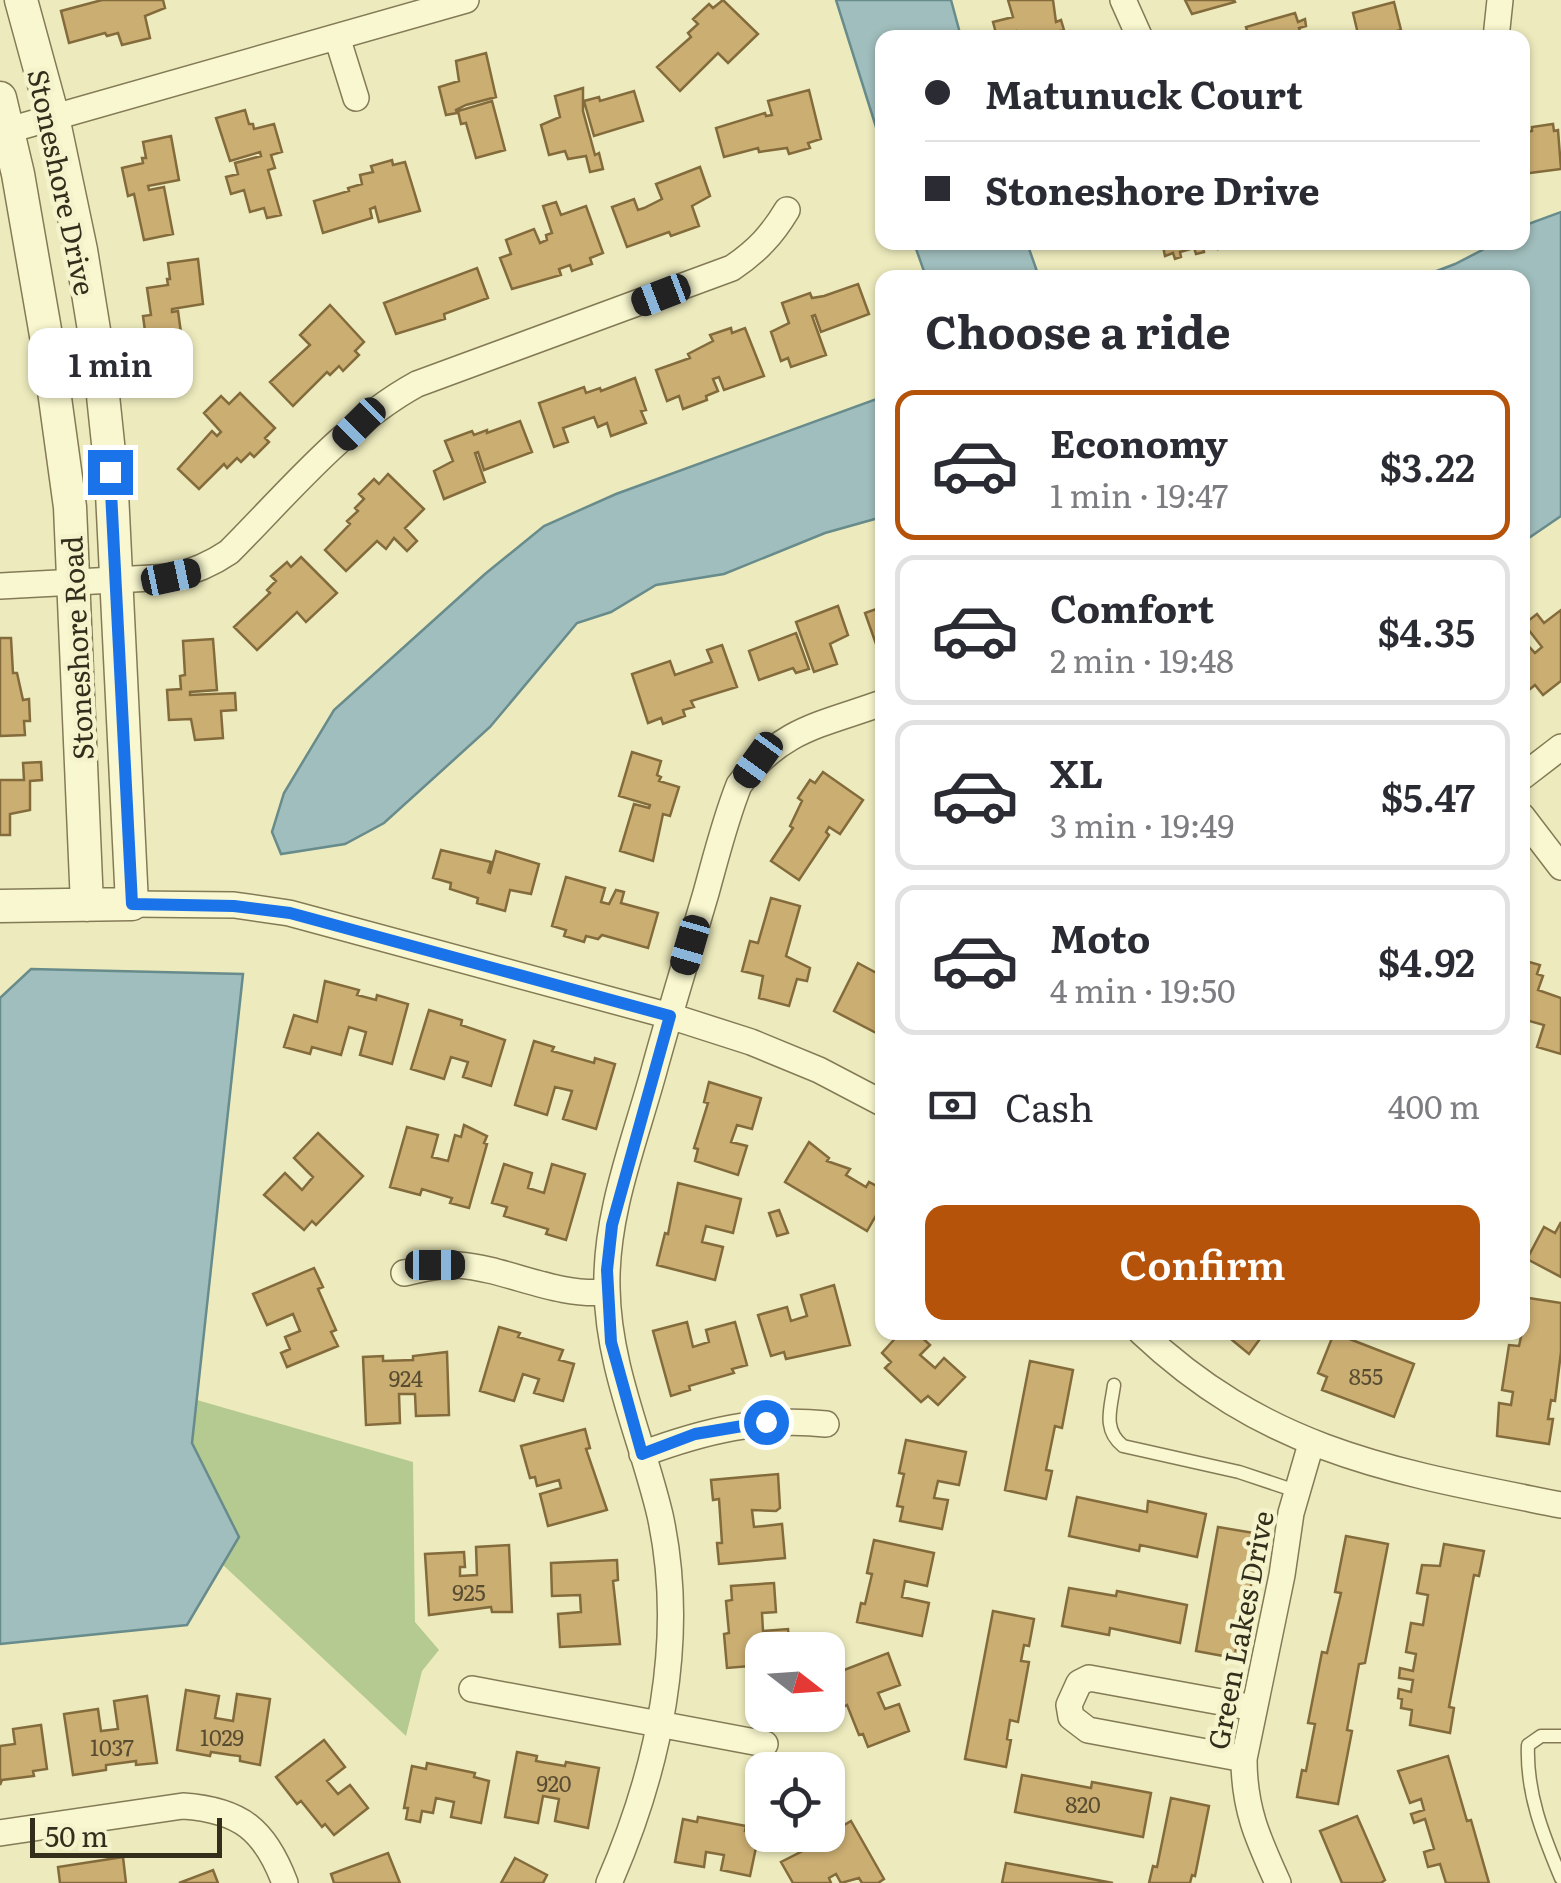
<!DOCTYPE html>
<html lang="en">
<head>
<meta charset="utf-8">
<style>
	body { margin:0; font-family:Literata,serif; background:#f7f7f7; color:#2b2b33; height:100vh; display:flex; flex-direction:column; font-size:38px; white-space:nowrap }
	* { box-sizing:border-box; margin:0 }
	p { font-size:32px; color:#7c7c81 }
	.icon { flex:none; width:55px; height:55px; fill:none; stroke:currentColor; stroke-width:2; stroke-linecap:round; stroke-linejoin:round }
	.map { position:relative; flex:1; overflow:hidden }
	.side { position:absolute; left:875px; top:270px; width:655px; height:1070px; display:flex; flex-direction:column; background:#fff; border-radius:20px; box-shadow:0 2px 8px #0004 }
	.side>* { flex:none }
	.top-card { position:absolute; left:875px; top:30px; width:655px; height:220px; border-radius:20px; box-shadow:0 2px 8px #0004; display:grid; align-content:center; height:220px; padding:0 50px; background:#fff }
	.needle { width:65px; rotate:107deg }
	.tools { position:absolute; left:745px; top:1632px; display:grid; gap:20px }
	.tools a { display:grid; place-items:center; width:100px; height:100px; border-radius:20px; background:#fff; box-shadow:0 2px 8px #0004; font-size:50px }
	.scale { position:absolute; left:30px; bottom:25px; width:192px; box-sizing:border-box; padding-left:10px; border:5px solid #332d1b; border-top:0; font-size:28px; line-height:35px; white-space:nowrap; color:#332d1b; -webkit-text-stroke:8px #f4f3cc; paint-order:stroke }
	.end { position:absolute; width:45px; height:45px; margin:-22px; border:12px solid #1a73e8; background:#fff; box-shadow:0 0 0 5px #fff }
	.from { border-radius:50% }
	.bubble { position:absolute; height:70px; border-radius:20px; background:#fff; box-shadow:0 2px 8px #0004; font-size:32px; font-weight:600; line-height:70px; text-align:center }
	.car { position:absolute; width:30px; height:60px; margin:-30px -15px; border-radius:12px; box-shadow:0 0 8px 2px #0007; background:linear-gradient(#222 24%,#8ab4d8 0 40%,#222 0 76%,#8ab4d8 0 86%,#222 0) }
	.top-card b { display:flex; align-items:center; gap:35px; height:95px; font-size:38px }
	.top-card b+b { border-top:2px solid #e1e1e2 }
	.top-card i { width:25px; height:25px; background:#2b2b33 }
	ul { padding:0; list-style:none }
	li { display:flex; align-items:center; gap:30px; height:150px; margin:0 20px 15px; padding:0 30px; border:5px solid #e1e1e2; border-radius:20px }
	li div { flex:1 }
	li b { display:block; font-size:38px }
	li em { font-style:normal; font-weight:600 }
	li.current { border-color:#b45309 }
	li>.icon { width:90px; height:90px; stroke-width:1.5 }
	h2 { padding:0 50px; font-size:45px; line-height:120px }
	.pay { display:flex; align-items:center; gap:25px; height:110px; padding:0 50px; font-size:38px }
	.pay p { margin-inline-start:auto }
	.cta { display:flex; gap:20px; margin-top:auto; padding:20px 50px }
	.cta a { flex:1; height:115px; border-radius:20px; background:#b45309; color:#fff; font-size:40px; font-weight:600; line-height:115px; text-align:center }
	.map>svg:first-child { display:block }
	.green { fill:#b5ca91 }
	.water { fill:#a0bebd; stroke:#688b8b; stroke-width:2.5 }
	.building { fill:#cbae72; stroke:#836b3c; stroke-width:2.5 }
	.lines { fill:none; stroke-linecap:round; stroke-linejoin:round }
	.service-casing { stroke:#847b56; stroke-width:15 }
	.minor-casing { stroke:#847b56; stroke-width:28 }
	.tertiary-casing { stroke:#847b56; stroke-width:35 }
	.service { stroke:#f8f7cf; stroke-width:12 }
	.minor { stroke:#f8f7cf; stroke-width:25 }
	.tertiary { stroke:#f8f7cf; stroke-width:32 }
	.route { stroke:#1a73e8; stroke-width:12 }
	.labels { text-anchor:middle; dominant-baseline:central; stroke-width:9; stroke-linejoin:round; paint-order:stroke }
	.number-label { font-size:22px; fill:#594d31 }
	.street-label { font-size:28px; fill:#332d1b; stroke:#f4f3cc }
</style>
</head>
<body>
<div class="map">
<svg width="1561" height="1883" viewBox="0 0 1561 1883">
	<rect width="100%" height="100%" fill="#edebbd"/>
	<path class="green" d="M197 1400 413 1462 415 1622 439 1650 422 1671 406 1736 223 1565 238 1537 192 1443Z"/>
	<path class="water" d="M836 0H951L961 37 882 38V146Z
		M1561 212V516L1523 542 1522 278 1421 277 1455 264 1496 243 1522 242 1523 226Z
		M914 243H1027L1039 277H926Z
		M882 397V517L825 533 724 574 656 585 611 612 577 623 490 727 384 823 345 844 281 854 272 832 284 793 334 710 485 574 544 526 616 494Z
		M31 969 243 974 192 1443 239 1537 187 1625 0 1644V998Z"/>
	<path class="building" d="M102 0H163L165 8 145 16 150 38 122 45 118 33 107 36 105 33 69 43 61 11Z
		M723 0 758 34 728 63 718 53 680 91 657 67 691 37 688 33 698 24 693 19 709 4 713 8Z
		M1008 0H1053L1056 22 1061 20 1064 30 1060 31 1062 38H1018L1016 31 997 37 993 22 1013 17Z
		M1185 0H1234L1235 2 1192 14Z
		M1394 2 1401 30 1397 31 1398 38H1359L1353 13Z
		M1295 13 1298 22 1305 19 1306 26 1299 28 1302 38H1249L1246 27Z
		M486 53 496 97 466 105 456 110 457 113 446 115 439 87 459 81 456 61Z
		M583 88V111L595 155 599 153 603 169 590 172 586 156 568 159 565 151 549 155 541 125 560 117 555 96Z
		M809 90 821 139 808 143 810 148 789 154 787 148 759 152 758 148 724 157 716 128 765 113 766 116 772 115 768 101Z
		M634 91 643 121 594 136 584 101 599 97 600 101Z
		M492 101 505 150 476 158 466 123 461 124 458 111Z
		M245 110 249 124H253L254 129 274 124 282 152 271 155 275 168 268 170 281 215 267 218 264 208 250 212 244 190 231 194 226 177 238 174 235 163 261 156 260 152 230 161 216 118Z
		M1553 124 1554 131 1558 130 1561 169 1522 174V133L1532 131V127Z
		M171 136 179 180 148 186 149 190 164 187 173 234 144 240 134 194 128 196 122 168 143 163 142 158H146L143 142Z
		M392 160 393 165 405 162 420 211 379 222 375 207 370 209 372 218 323 233 314 201 349 191 348 188 362 184 360 175 373 172 371 166Z
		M700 167 710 196 692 206 699 226 671 236 669 232 627 247 612 207 634 199 638 210 644 208 662 199 656 184Z
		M556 202 561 215 586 206 603 253 590 258 592 264 572 271 570 265 559 269 561 275 512 289 500 258 511 254 506 240 534 229 540 243 547 240 546 235 552 233 543 206Z
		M1162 242H1226L1227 247 1218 249 1217 243 1203 247 1204 252 1196 254 1194 248 1180 252 1181 257 1175 259 1173 253 1165 256Z
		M198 259 203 304 172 309V312L178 311 185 362 154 366 149 330 145 331 143 316 151 315 147 288 168 285 167 279H170L168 263Z
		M477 268 488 298 444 314 445 319 396 334 384 303Z
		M858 284 869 314 821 332 815 315 812 316 826 355 791 367 788 358 781 361 771 332 789 323 782 303 810 293 812 298 824 296Z
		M330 305 364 342 355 351 359 355 343 371 339 366 330 375 327 372 293 406 270 382 310 345 300 335Z
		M731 328 732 333 745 328 764 376 724 390 719 377 713 379 718 391 706 396 707 400 683 409 679 396 667 401 656 370 690 358 688 354 713 341 710 335Z
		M635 378 646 410 641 411 646 423 611 436 607 423 598 427 594 417 563 428 568 442 554 447 539 403 584 387 586 393 600 388 601 391Z
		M240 393 275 428 265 438 269 442 254 457 250 453 241 462 237 458 227 468 224 464 199 489 178 469 212 431 217 436 221 432 204 413 221 396 229 404Z
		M520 421 532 452 484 470 478 452 475 453 485 482 444 499 434 471 453 461 445 441 472 431 474 435 487 430V433Z
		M388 474 424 509 405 528 417 541 407 551 394 538 386 549 377 541 346 571 325 550 350 524 347 521 358 511 355 508 364 499 359 494 374 479 379 484Z
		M301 557 337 593 306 622 297 612 257 650 234 627 270 593 267 590 276 581 271 576 287 562 291 567Z
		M838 606 848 635 830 644 837 664 814 672 796 622Z
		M882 607V641L876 644 865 613Z
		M1561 610V681L1543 695 1535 685 1525 693 1522 639 1535 653 1542 647 1524 624 1537 614 1544 623Z
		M796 633 809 669 796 673 793 668 759 680 749 651Z
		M0 638H11L13 673H17L23 700 29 699 30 721H24L25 735 0 736Z
		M213 639 217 690 190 692V695L235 693 236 710 221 711 223 738 195 740 191 719 169 720 167 690 181 689 180 676 185 675 183 641Z
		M722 645 737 687 691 701 694 707 683 710 685 716 663 724 661 718 648 723 632 674 670 661 675 675 712 662 707 650Z
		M632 752 661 761 657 775 661 777 659 781 679 787 670 816 663 814 653 861 620 851 634 804 649 808 650 805 619 796Z
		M41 762 42 780 30 781V810L10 814V835H0V780H24L23 763Z
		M823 772 863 800 840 834 829 827 826 832 829 835 799 880 771 861 793 828 790 826 802 801 798 798 810 780 815 783Z
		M441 850 491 862 488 872 490 873 496 851 539 864 531 894 510 890 505 911 477 903 478 898 450 889 451 883 433 878Z
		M566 877 605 888 601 902 609 904 616 890 624 892 621 903 658 913 648 948 602 935 598 939 586 936 584 942 564 936 566 930 552 926Z
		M771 898 800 906 786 956 810 968 807 981 797 979 789 1006 759 998 763 976 742 971 750 941 758 943Z
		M1522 960 1540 965 1537 974 1543 976 1538 990 1561 998V1054L1537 1047 1544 1025 1522 1019Z
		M858 963 882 976V1036L834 1011Z
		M325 981 359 990 357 995 376 1000 377 995 408 1004 392 1064 360 1055 366 1032 349 1027 341 1055 312 1047 310 1054 284 1047 294 1015 317 1022Z
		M429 1010 462 1020 461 1025 505 1040 491 1086 463 1077 468 1062 451 1057 444 1079 411 1069Z
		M534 1041 554 1047 552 1051 594 1063 595 1058 615 1064 596 1129 563 1119 572 1091 555 1087 547 1115 515 1105Z
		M709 1082 761 1098 752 1129 737 1125 731 1142 747 1146 738 1175 695 1161 698 1149 694 1148 708 1103 704 1102Z
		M464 1125 487 1136 484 1143 487 1144 469 1208 450 1203 452 1198 422 1189 420 1195 390 1187 407 1127 438 1135 432 1157 448 1161 455 1135 461 1137Z
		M318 1133 363 1176 316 1225 312 1221 304 1230 264 1195 285 1173 302 1190 313 1177 294 1158Z
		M809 1142 829 1158 827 1161 850 1169 846 1175 866 1187 869 1182 882 1189V1205L867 1231 785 1182Z
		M504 1164 532 1173 528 1188 544 1193 552 1164 585 1174 566 1240 546 1234 548 1229 504 1216 507 1207 492 1203Z
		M678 1183 741 1199 733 1233 706 1226 702 1242 723 1247 715 1280 657 1265 665 1233 668 1234Z
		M779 1210 788 1233 777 1236 769 1213Z
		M1561 1222V1277L1527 1259 1544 1227 1555 1233Z
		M314 1268 323 1287 318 1289 336 1330 331 1332 338 1346 287 1367 281 1353 290 1349 285 1337 300 1331 293 1314 267 1325 253 1294Z
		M834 1285 850 1345 786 1359 784 1352 771 1356 758 1315 787 1307 791 1321 807 1316 801 1295Z
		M1522 1297 1561 1303V1352L1555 1401 1551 1400 1548 1419H1553L1549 1444 1497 1436 1499 1403 1511 1405 1513 1392 1502 1390 1509 1345 1519 1346 1522 1332Z
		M687 1322 693 1347 709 1342 706 1330 735 1322 747 1365 732 1369 734 1373 689 1386 690 1390 671 1396 653 1331Z
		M499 1327 520 1333 518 1337 563 1350 559 1360 574 1364 563 1401 534 1393 539 1379 523 1374 514 1401 480 1391Z
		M901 1332H916L930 1345 920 1355 935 1368 944 1358 965 1377 938 1405 928 1396 921 1402 885 1368 891 1362 882 1353Z
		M1228 1332H1265L1249 1354 1226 1335Z
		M1334 1333 1414 1364 1394 1417 1322 1390 1327 1377 1318 1373Z
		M447 1352 449 1415 416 1416 415 1394H399L400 1423 366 1425 363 1357 383 1356V1361L413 1360V1356Z
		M1030 1361 1073 1370 1062 1428 1055 1426 1046 1470 1052 1471 1046 1499 1005 1490Z
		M585 1429 590 1448 586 1449 607 1510 548 1526 540 1494 561 1488 559 1480 537 1486 535 1477 530 1478 521 1446Z
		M906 1440 966 1452 959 1485 938 1481 934 1498 948 1500 942 1529 900 1521 903 1507 897 1506 904 1474 899 1473Z
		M778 1474 780 1508 776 1511 752 1510 754 1527 782 1524 785 1558 719 1564 717 1543H722L719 1499 713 1500 711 1480Z
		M1077 1497 1147 1512 1148 1501 1206 1514 1197 1557 1140 1545 1139 1551 1069 1536Z
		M1218 1527 1260 1534 1250 1591 1246 1590 1241 1615H1239L1235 1631 1240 1632 1234 1658 1196 1651Z
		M1346 1536 1388 1544 1365 1663 1359 1664 1347 1730 1352 1731 1338 1804 1297 1797 1302 1770 1306 1771 1315 1724 1308 1723 1322 1652 1327 1653 1341 1593 1335 1592Z
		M874 1540 934 1553 927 1586 905 1581 902 1597 929 1603 922 1636 857 1622 861 1603 865 1604 872 1574 867 1573Z
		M1444 1544 1484 1551 1479 1576 1474 1575 1449 1707 1454 1708 1450 1733 1410 1725 1412 1710 1401 1708 1402 1699 1398 1698 1399 1689 1411 1692 1413 1680 1399 1678 1400 1668 1413 1671 1416 1654 1406 1652 1411 1623 1423 1625 1428 1595 1417 1593 1422 1565 1440 1566Z
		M509 1545 512 1612H492L491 1607 429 1615 425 1554 464 1552 465 1567H460V1576L477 1575 476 1547Z
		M617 1560 618 1580 613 1581 620 1644 560 1647 558 1614 581 1612 580 1595 552 1596 551 1563Z
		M774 1583 776 1612 762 1613 763 1631 788 1629 790 1650H762V1665L727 1668 724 1634 729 1633 726 1601 732 1600 731 1586Z
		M1069 1588 1116 1596 1117 1591 1187 1605 1180 1643 1110 1628 1109 1635 1062 1626Z
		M993 1611 1034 1619 1029 1646 1024 1645 1021 1661 1029 1662 1018 1722 1010 1720 1007 1739 1011 1740 1006 1767 965 1759Z
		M888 1653 900 1685 878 1693 885 1709 899 1704 909 1731 868 1747 863 1734 859 1735 847 1705 843 1707 831 1675Z
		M186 1690 219 1696 215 1718 233 1721 237 1694 270 1699 260 1765 240 1761V1756L231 1755 211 1752 210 1756 177 1750Z
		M147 1696 157 1763 136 1765V1761L106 1765V1770L73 1775 64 1714 98 1709 101 1731 118 1729 114 1701Z
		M41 1725 47 1769 33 1771 34 1776 2 1780 0 1785V1746L15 1744 13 1729Z
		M324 1740 345 1767 327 1781 338 1794 350 1785 368 1808 334 1835 325 1824 322 1827 301 1801 297 1804 276 1777Z
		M517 1752 537 1756 536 1761 565 1766 566 1762 599 1768 588 1828 555 1821 559 1799 543 1796 538 1823 505 1817Z
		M1448 1756 1467 1821 1471 1820 1489 1883H1446L1440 1864 1428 1867 1424 1852 1434 1849 1425 1819 1414 1823 1411 1814 1424 1810 1421 1799 1410 1803 1398 1771Z
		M427 1763 475 1773 474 1777 489 1781 481 1823 451 1817 454 1802 436 1798 433 1813 422 1811 420 1822 406 1819 408 1808H404L412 1766 426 1769Z
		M1022 1775 1091 1788 1092 1782 1151 1793 1143 1837 1015 1812Z
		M1171 1798 1209 1806 1195 1876 1192 1875 1190 1883H1149L1153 1866 1157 1867Z
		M1357 1816 1385 1880 1381 1883H1342L1320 1831Z
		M698 1817 746 1826 745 1831 759 1833 750 1876 721 1870 724 1855 706 1852 704 1867 675 1862 683 1819 697 1822Z
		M851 1821 884 1879 878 1883H862L859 1878 841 1883 836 1874 829 1878 831 1883H793L781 1862 838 1833 836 1830Z
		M388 1853 400 1883H334L331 1874Z
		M123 1857 126 1883H60L58 1867Z
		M515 1858 547 1875 543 1883H501Z
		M1006 1863 1113 1883H1002Z
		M213 1870 218 1883H179Z"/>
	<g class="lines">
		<g class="service-casing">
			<path id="service" d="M1114 1385C1111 1408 1102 1429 1123 1446L1239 1472 1296 1491
				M1561 1736H1541L1528 1745C1526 1793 1543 1835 1561 1878"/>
		</g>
		<g class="minor-casing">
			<path id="minor" d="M1123 0 1140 38
				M337 37 356 98
				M1496 38 1500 0
				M9 130 466 0
				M0 586 171 577C193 572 210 565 229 552 287 494 344 424 417 384L732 268C757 251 772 235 787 210
				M1522 777 1561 747
				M1522 816 1561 867
				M132 904 234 905 289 913 670 1016 751 1042 819 1070 882 1103
				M404 1273C422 1269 439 1264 458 1265 509 1269 555 1297 607 1292
				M1141 1332C1269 1453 1397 1472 1561 1505
				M642 1454C704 1431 761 1417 826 1424
				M472 1689 765 1744
				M1244 1759 1088 1730 1071 1717 1069 1705 1079 1683 1089 1678 1254 1708
				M0 1833 183 1806C241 1810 265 1830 285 1883
				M609 1883C659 1769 687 1639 660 1515 642 1439 608 1367 607 1288 605 1213 636 1138 655 1067 671 1009 689 951 706 893 716 857 725 820 739 785 780 729 821 725 882 703
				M1278 1883C1258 1839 1244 1809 1244 1759L1282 1575 1291 1513 1311 1444"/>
		</g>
		<g class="tertiary-casing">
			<path id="tertiary" d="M0 98 18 174 48 347 70 507 87 905
				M0 906 132 904 111 472 100 367 81 250 53 117 21 0"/>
		</g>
		<use href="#service" class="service"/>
		<use href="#minor" class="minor"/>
		<use href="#tertiary" class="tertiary"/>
	</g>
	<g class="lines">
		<path class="route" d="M110 472 132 904 234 906 290 913 670 1016 612 1225 607 1270 611 1342 642 1454 695 1434 766 1422"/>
	</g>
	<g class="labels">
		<g class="number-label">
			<text x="1366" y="1375">855</text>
			<text x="406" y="1377">924</text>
			<text x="469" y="1591">925</text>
			<text x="222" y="1736">1029</text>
			<text x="112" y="1746">1037</text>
			<text x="554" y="1782">920</text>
			<text x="1083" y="1803">820</text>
		</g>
		<g class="street-label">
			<text transform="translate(63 182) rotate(78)">Stoneshore Drive</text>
			<text transform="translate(76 648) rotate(-93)">Stoneshore Road</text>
			<text transform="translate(1239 1630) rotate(-79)">Green Lakes Drive</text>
		</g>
	</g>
</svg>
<div class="tools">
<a><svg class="needle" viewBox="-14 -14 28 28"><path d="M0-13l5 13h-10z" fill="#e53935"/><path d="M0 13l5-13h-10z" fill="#7c7c81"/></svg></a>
<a><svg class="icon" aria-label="locate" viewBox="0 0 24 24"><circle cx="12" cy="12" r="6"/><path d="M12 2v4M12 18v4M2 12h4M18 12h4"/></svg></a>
</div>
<div class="scale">50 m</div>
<i class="end from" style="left:766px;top:1422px"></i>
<i class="end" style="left:110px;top:472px"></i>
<div class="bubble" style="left:28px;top:328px;width:165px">1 min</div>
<i class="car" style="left:661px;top:295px;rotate:249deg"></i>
<i class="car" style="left:359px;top:424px;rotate:225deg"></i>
<i class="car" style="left:171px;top:577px;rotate:78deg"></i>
<i class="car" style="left:758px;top:760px;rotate:216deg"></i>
<i class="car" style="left:690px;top:945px;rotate:196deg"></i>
<i class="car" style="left:435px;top:1265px;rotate:90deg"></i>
<div class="top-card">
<b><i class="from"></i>Matunuck Court</b>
<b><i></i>Stoneshore Drive</b>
</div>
<section class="side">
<h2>Choose a ride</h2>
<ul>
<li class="current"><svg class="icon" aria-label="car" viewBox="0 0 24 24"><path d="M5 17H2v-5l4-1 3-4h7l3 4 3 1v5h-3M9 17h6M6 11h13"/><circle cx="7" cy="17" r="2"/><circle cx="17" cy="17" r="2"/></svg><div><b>Economy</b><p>1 min · 19:47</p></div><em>$3.22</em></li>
<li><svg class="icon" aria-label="car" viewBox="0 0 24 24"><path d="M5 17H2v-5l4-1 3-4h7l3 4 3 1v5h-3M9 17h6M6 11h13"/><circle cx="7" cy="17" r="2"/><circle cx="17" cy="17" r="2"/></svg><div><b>Comfort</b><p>2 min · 19:48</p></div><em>$4.35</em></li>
<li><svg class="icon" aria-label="car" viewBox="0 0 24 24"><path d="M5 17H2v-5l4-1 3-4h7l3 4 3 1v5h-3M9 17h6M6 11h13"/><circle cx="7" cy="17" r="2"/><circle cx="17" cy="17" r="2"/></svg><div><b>XL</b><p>3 min · 19:49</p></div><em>$5.47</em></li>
<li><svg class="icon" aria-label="car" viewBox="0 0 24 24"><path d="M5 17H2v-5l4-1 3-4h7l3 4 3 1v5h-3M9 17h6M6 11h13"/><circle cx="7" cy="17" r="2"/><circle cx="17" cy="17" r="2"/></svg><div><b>Moto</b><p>4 min · 19:50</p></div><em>$4.92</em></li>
</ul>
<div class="pay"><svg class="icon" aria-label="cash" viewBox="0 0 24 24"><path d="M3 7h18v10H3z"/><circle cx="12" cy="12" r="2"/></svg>Cash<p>400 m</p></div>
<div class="cta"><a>Confirm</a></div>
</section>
</div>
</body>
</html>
